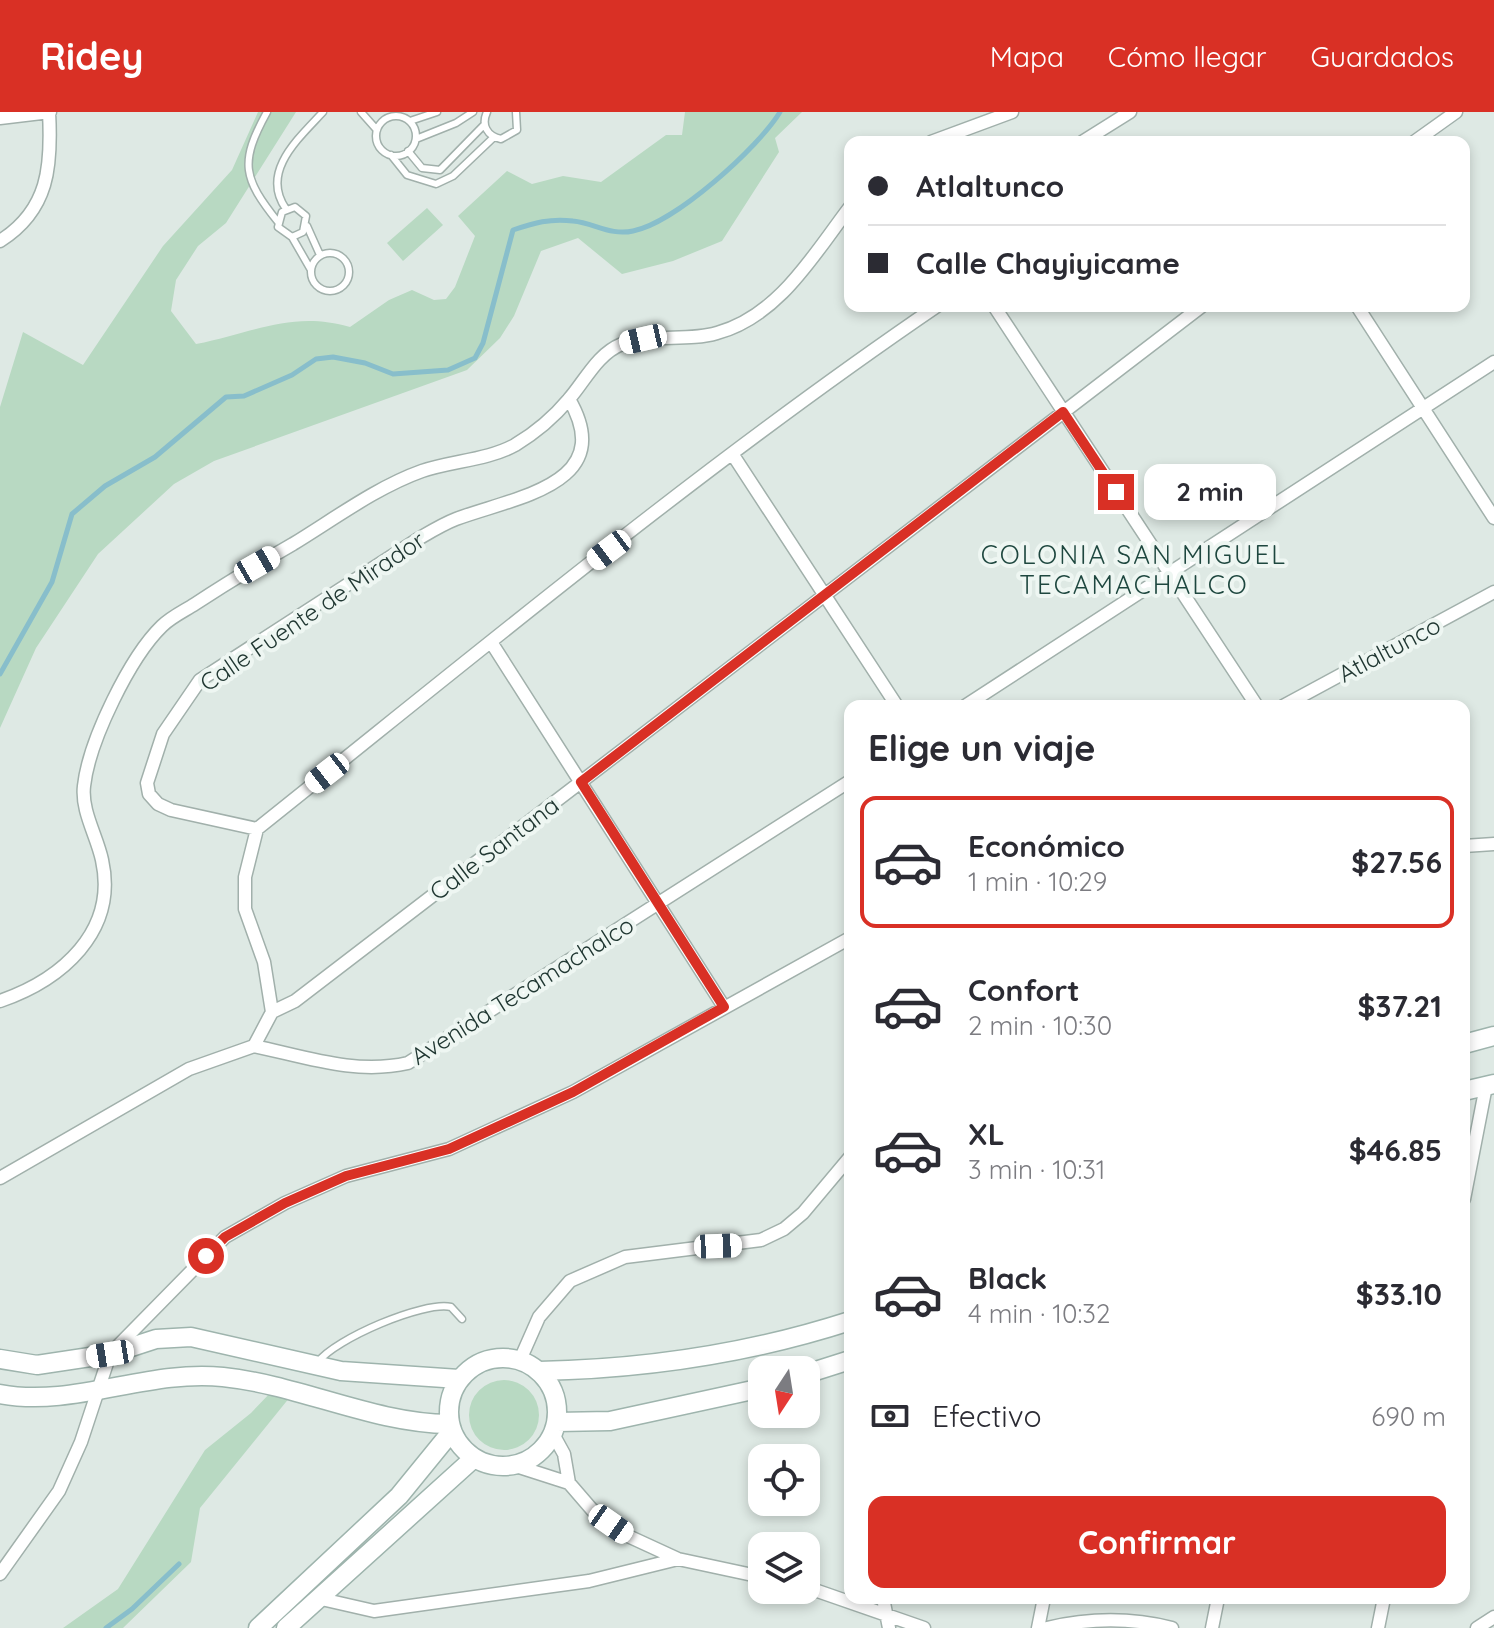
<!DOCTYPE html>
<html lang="es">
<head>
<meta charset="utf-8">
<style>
	body { margin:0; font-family:Quicksand,sans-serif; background:#f7f7f7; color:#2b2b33; height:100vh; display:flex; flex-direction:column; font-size:30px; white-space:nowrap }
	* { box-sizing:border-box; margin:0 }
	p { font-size:26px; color:#7c7c81 }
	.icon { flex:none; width:44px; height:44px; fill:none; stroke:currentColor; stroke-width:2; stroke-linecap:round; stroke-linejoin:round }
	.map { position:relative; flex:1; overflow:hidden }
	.drawer { position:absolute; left:844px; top:588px; width:626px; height:904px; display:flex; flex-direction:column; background:#fff; border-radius:16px; box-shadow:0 4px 12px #0003 }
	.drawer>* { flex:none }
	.top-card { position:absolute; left:844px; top:24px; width:626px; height:176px; border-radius:16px; box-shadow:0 4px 12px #0003; display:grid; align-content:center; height:176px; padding:0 24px; background:#fff }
	.needle { width:52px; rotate:192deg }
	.buttons { position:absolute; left:748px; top:1244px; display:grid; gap:16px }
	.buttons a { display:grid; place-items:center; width:72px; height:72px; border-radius:16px; background:#fff; box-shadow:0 4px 12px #0003; font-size:40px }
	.end { position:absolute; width:36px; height:36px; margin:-18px; border:10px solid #d93025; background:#fff; box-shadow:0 0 0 4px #fff }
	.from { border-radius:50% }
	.bubble { position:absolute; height:56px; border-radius:16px; background:#fff; box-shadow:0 4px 12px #0003; font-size:26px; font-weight:700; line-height:56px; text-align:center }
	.car { position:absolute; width:24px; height:48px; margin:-24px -12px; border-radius:10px; box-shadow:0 0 6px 2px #0007; background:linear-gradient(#fff 24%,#345 0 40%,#fff 0 76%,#345 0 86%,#fff 0) }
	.top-card b { display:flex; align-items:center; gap:28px; height:76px; font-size:30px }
	.top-card b+b { border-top:2px solid #e1e1e2 }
	.top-card i { width:20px; height:20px; background:#2b2b33 }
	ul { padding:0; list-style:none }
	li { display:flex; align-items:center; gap:24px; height:132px; margin:0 16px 12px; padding:0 8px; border:4px solid transparent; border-radius:16px }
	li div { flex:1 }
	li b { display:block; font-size:30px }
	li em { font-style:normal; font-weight:700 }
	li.active { border-color:#d93025 }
	li>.icon { width:72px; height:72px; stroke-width:1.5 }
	h2 { padding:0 24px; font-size:36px; line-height:96px }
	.pay { display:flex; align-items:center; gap:20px; height:88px; padding:0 24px; font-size:30px }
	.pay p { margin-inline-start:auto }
	.action { display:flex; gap:16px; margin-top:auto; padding:16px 24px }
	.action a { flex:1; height:92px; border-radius:16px; background:#d93025; color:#fff; font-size:32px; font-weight:700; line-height:92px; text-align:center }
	header { display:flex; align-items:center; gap:48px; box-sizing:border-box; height:112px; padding:0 40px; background:#d93025; color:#fff }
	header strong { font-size:38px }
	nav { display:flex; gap:44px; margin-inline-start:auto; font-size:28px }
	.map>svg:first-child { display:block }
	.green { fill:#b8d9c2 }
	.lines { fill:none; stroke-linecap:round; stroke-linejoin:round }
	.stream { stroke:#88becb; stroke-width:5 }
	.lane-casing { stroke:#a1b0ab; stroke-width:9 }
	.street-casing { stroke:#a1b0ab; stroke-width:15 }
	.secondary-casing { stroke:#9eb4ad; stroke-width:21 }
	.lane { stroke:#fff; stroke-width:6 }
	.street { stroke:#fff; stroke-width:12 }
	.secondary { stroke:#fff; stroke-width:18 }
	.route { stroke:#d93025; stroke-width:10 }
	.labels { text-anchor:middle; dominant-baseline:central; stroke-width:8; stroke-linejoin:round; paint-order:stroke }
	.street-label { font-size:24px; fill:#203732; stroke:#eef6f2 }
	.neighbourhood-label { font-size:26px; letter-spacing:2px; fill:#1e473f; stroke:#eef6f2 }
</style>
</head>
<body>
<header>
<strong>Ridey</strong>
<nav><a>Mapa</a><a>Cómo llegar</a><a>Guardados</a></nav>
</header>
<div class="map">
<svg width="1494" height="1516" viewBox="0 0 1494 1516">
	<rect width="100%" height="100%" fill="#dee9e4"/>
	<path class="green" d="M258 0H296L226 111 198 134 176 168 171 199 196 232C253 221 292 198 350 215L389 188 412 178 434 188 446 187 455 175 475 124 458 104 507 59 532 72 563 64 601 70 666 23H682L685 0H802L775 26 779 40 722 129 673 149 622 162 578 126 541 139 514 204 500 226 467 258 214 349 174 372 98 442 36 536 0 616V295L23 220 83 253 163 134 232 58Z
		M427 96 443 113 403 149 387 131Z
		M469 1303a35 35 0 1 1 70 0a35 35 0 1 1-70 0Z
		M273 1278 290 1285 200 1396 191 1450 123 1516H63L118 1477 205 1338 251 1301Z"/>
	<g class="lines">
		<path class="stream" d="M0 562 52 470 72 402 105 374 155 345 226 285 244 284 292 263 316 247 333 245 365 251 393 262 448 258 475 246 483 231 513 118C534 111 550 106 573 109 594 111 611 124 633 119 675 111 759 35 780 0
			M106 1516 132 1497 179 1452"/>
		<g class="lane-casing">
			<path id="lane" d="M267 0C239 51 243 66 278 110
				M361 0 377 18
				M487 0C481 13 487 24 501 27L517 18 516 0
				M376 24a20 20 0 1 1 40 0a20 20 0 1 1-40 0Z
				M410 9 437 0
				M416 27 456 11 473 0
				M408 39 422 56 440 58 484 13
				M391 43 407 63 436 72 453 64 494 25
				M286 97C260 60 298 27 323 0
				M307 114 320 143
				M292 125 303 120 306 104 295 95 282 100 278 115 292 125 311 158
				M311 160a19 19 0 1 1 38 0a19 19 0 1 1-38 0Z
				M318 1250C335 1227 423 1189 451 1195L462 1207"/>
		</g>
		<g class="street-casing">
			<path id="street" d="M0 6 50 0
				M931 30 1012 0
				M1082 30 1130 0
				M1414 30 1456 0
				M0 129C49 98 52 54 49 0
				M994 194 1257 594
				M1357 194 1494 406
				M733 343 897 594
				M491 530 724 895
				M965 594 1494 250
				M1283 594 1494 480
				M257 717 171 698 158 692 149 682 147 671 163 622 200 568 418 427C430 420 443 412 456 407 514 385 619 373 569 287
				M1464 734 1494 732
				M0 889C61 868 118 820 102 748 97 724 81 699 84 674 89 629 130 545 162 514 171 505 184 499 195 492 227 471 260 451 293 432 334 407 377 375 422 359 451 349 488 348 515 333 535 321 554 305 569 287 585 269 597 242 622 232 652 221 687 230 717 221 779 204 814 142 850 95
				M272 900 264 850 245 797V765L257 717C480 539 701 355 937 194
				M254 934 272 900 295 889 1202 194
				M254 934C306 945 356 963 408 951L850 669
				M0 1066 189 957 254 934
				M1464 1087 1486 974
				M520 1248 539 1205 570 1169 625 1145 761 1128 784 1117 803 1101 850 1045
				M553 1322 564 1342 569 1371
				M513 1353 569 1371 594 1400 628 1424 678 1447 762 1465
				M0 1462 59 1379 81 1330 110 1242 225 1125 285 1091 346 1064 449 1037 573 980 850 826
				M806 1475 924 1516
				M317 1486 374 1499 589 1469 678 1447
				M883 1486 889 1516
				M1038 1516 1044 1486
				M1047 1516C1089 1506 1129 1505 1172 1516
				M1212 1516 1218 1486
				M1378 1516 1384 1486
				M1477 1516 1494 1505"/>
		</g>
		<g class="secondary-casing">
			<path id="secondary" d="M1464 932 1494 924
				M1464 979 1494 972
				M449 1300a54 54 0 1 1 108 0a54 54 0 1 1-108 0Z
				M0 1247 37 1253 110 1242 156 1227 191 1225 341 1259 459 1267
				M539 1259C644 1257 751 1241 850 1209
				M806 1262 850 1248
				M0 1282C74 1296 148 1257 223 1265 300 1273 372 1311 449 1312
				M557 1310 610 1309 762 1276
				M258 1516 399 1384 452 1319
				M286 1516 474 1346"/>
		</g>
		<use href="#lane" class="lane"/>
		<use href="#street" class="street"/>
		<use href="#secondary" class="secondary"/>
	</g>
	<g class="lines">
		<path class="route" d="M206 1144 225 1125 285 1091 346 1064 449 1037 573 980 724 895 581 670 1063 300 1116 380"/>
	</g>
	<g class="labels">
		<g class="street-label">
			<text transform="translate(312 499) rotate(-34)">Calle Fuente de Mirador</text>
			<text transform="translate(1389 537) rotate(-28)">Atlaltunco</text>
			<text transform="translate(494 736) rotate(-37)">Calle Santana</text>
			<text transform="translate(522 878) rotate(-32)">Avenida Tecamachalco</text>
		</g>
		<g class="neighbourhood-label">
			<text x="1134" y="442">COLONIA SAN MIGUEL<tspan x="1134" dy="30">TECAMACHALCO</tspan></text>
		</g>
	</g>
</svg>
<div class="buttons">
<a><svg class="needle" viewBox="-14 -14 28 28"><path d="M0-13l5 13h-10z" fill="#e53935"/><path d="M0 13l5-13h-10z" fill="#7c7c81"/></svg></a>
<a><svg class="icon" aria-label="locate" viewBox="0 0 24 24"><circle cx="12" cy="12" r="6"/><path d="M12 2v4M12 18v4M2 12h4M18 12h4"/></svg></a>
<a><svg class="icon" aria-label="layers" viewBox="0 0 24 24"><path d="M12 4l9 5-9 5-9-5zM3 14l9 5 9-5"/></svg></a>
</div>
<i class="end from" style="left:206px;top:1144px"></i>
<i class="end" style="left:1116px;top:380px"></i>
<div class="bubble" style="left:1144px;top:352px;width:132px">2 min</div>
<i class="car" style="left:643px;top:227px;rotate:257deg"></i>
<i class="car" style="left:609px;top:438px;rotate:233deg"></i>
<i class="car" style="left:257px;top:453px;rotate:60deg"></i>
<i class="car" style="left:327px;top:661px;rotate:232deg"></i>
<i class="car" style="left:718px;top:1134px;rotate:88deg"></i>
<i class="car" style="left:110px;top:1242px;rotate:261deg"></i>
<i class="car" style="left:611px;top:1412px;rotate:125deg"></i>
<div class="top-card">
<b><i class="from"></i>Atlaltunco</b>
<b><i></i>Calle Chayiyicame</b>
</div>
<section class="drawer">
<h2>Elige un viaje</h2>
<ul>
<li class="active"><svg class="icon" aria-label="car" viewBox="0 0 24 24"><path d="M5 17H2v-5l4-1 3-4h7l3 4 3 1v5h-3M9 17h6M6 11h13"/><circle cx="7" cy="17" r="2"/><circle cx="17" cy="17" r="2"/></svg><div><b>Económico</b><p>1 min · 10:29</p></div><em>$27.56</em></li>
<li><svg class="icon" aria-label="car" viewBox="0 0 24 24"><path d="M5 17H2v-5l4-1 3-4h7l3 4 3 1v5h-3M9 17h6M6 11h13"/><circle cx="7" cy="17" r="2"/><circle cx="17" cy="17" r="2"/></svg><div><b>Confort</b><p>2 min · 10:30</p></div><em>$37.21</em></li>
<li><svg class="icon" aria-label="car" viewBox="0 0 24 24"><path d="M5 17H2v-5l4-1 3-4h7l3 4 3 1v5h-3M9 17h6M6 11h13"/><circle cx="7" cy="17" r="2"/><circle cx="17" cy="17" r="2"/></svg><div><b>XL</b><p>3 min · 10:31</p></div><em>$46.85</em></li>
<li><svg class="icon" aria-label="car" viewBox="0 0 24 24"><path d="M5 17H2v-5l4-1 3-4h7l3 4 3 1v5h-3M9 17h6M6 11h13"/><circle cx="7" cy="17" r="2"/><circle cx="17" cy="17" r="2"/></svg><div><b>Black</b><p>4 min · 10:32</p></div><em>$33.10</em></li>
</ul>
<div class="pay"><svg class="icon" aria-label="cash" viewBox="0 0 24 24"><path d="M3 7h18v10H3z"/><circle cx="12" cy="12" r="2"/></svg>Efectivo<p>690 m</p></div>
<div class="action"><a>Confirmar</a></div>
</section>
</div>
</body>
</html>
